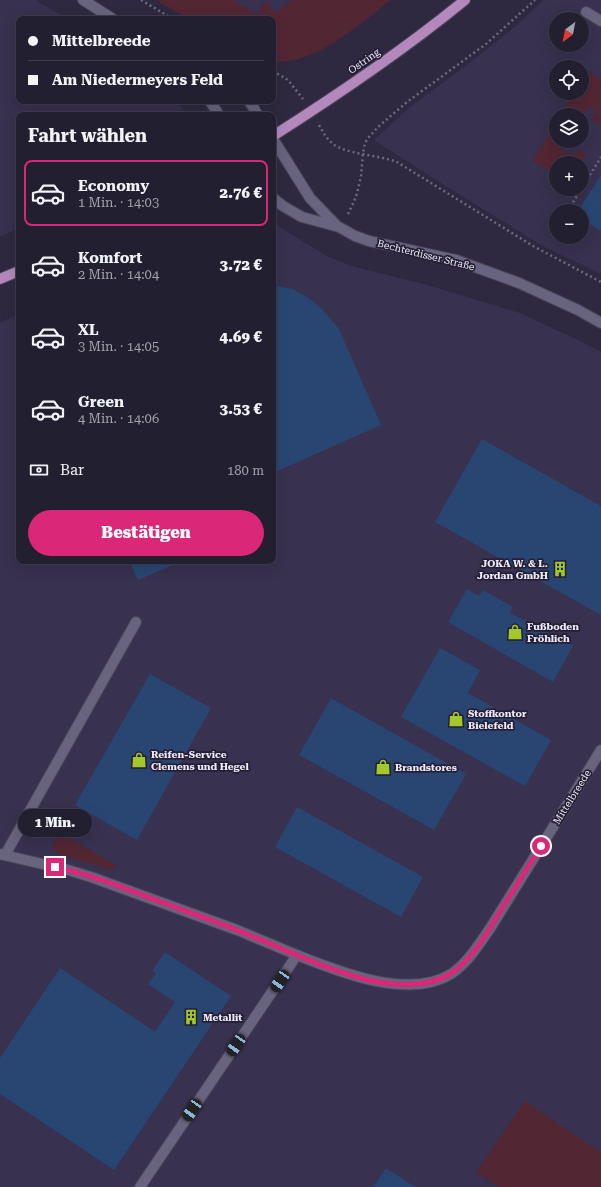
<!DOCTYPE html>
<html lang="de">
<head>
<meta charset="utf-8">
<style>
	body { margin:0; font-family:"Roboto Serif",serif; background:#2a2738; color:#f1f3f6; height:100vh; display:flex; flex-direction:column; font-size:15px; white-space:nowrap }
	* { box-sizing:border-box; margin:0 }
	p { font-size:13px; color:#a2a2ab }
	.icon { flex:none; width:22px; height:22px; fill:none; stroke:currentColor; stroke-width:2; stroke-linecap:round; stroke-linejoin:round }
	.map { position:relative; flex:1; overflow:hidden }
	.panel { position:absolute; left:16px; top:112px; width:260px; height:452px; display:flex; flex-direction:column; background:#221f30; border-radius:8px; box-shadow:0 4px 16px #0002,0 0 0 1px #3f3d4c }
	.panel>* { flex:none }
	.hud { position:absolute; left:16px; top:16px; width:260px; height:88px; border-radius:8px; box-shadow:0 4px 16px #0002,0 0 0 1px #3f3d4c; display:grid; align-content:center; height:88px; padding:0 12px; background:#221f30 }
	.needle { width:26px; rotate:212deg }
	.controls { position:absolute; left:549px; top:12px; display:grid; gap:8px }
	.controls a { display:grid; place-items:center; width:40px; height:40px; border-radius:50%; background:#221f30; box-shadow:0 4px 16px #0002,0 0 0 1px #3f3d4c; font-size:20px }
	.end { position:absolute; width:18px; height:18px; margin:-9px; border:5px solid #db2777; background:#fff; box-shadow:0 0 0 2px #fff }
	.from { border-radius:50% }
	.bubble { position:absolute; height:28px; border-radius:14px; background:#221f30; box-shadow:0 4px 16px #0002,0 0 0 1px #3f3d4c; font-size:13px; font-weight:800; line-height:28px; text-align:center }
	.car { position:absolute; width:12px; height:24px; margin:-12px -6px; border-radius:5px; box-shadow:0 0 3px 1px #0007; background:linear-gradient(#222 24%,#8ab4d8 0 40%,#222 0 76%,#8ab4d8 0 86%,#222 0) }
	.hud b { display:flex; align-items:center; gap:14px; height:38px; font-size:15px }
	.hud b+b { border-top:1px solid #3f3d4c }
	.hud i { width:10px; height:10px; background:#f1f3f6 }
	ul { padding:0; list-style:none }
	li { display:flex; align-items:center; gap:12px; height:66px; margin:0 8px 6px; padding:0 4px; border:2px solid transparent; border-radius:8px }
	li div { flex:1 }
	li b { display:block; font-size:15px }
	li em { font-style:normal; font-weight:800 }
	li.on { border-color:#db2777 }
	li>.icon { width:36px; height:36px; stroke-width:1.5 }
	h2 { padding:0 12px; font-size:18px; line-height:48px }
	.pay { display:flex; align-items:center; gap:10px; height:44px; padding:0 12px; font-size:15px }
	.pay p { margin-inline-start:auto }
	.cta { display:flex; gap:8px; margin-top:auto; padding:8px 12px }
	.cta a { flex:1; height:46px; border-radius:24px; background:#db2777; color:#fff; font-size:16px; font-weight:800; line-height:46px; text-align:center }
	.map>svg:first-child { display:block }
	.built { fill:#38314f; fill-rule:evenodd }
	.green { fill:#532634 }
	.building { fill:#294673 }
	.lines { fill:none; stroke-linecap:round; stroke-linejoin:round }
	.minor-casing { stroke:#4a4559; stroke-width:12 }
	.major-casing { stroke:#4a4559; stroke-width:12 }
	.path { stroke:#6d697e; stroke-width:2.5; stroke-dasharray:2 3; stroke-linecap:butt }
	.minor { stroke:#68637e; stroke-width:10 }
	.major { stroke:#b488bc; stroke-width:10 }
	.route { stroke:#db2777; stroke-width:5 }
	.labels { text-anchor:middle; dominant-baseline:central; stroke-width:3.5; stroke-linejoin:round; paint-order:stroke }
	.street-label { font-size:10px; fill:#edeafa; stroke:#241f35 }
	.poi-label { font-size:10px; font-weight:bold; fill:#edeafa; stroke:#241f35; text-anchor:start }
</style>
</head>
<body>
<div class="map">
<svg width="601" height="1187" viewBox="0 0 601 1187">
	<rect width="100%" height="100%" fill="#2e2940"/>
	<path class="built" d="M0 0H36L67 19H19V101H177L186 115H19V228L0 237Z
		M227 0H340L273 19H262Z
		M543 0H601V274L543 246 444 185 374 140 410 107 468 64 517 25ZM556 19H582V45H556ZM556 67H582V93H556ZM556 115H582V141H556ZM556 163H582V189H556ZM556 211H582V237H556Z
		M273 223 327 256 351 266 431 286 520 313 578 340 601 352V1187H0V323L19 314V561H273Z"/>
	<path class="green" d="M156 0H233L257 15 265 0 276 13 291 0H391C361 23 313 67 273 61V19H188Z
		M588 71 601 79 600 125 591 120 596 112 588 107 582 116 560 115 574 93H582V80Z
		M556 122V141H566L561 149 573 156 578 148 586 154 581 162 586 165 582 171V163H556V175L532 161Z
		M60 833 116 865 115 868 110 870 56 853 52 847Z
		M525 1101 601 1153V1187H498L476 1172Z"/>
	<path class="building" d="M601 175V231L582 219V211H578Z
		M273 285 292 289 307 297 319 306 330 318 339 329 381 425 273 473Z
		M482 439 601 506V615L435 522Z
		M135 561H182L138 580 130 563Z
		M467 589 479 596 483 590 513 607 510 613 573 646 553 682 448 622Z
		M440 648 480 670 468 693 551 740 525 786 401 717Z
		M150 674 211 708 137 840 75 805Z
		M331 698 466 774 434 830 299 755Z
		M297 807 423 877 401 917 275 847Z
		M165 952 231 996 114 1170 0 1094V1058L60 968 155 1032 175 1002 148 984 156 973 152 971Z
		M386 1168 415 1187H373Z"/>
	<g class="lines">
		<g class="minor-casing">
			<path id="minor" d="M83 0 113 19
				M586 12 601 21
				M210 101 219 115
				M249 101 258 115
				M273 139 310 198 337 226
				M273 198 283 206 302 217 339 227 355 236 369 241 456 260 519 283 578 310 601 323
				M0 854 68 870 91 877 237 930 297 955
				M5 855 136 622
				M140 1187 297 955C339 972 409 1000 451 974 468 963 479 944 491 927L601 750"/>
		</g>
		<g class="major-casing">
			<path id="major" d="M273 136C339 94 404 50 465 0
				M0 279 19 271"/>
		</g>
		<path class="path" d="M141 0 173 19
			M273 71 288 80 303 99
			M319 125C323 132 326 138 332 143 343 154 380 155 397 162L533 246 601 282
			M582 188 601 157
			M568 211 581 189
			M348 214 356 197 361 177 363 153 365 143 369 137 378 127 407 102 486 44 535 0"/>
		<use href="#minor" class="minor"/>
		<use href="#major" class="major"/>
	</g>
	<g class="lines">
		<path class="route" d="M55 867C92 875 126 889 161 902 191 913 220 923 249 935 288 951 327 970 368 980 394 986 427 988 450 974 473 960 490 928 504 905 516 886 529 866 541 846"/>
	</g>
	<defs>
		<g id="building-bare" transform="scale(1.2)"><path d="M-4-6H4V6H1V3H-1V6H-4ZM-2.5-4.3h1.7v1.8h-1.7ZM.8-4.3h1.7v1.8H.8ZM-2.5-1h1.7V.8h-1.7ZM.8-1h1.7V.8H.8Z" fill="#a2c928" stroke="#241f35" stroke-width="2.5" paint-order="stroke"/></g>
		<g id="shop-bare" transform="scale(1.2)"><path d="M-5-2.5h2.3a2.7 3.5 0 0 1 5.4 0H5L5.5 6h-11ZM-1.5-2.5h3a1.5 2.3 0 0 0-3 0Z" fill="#a2c928" stroke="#241f35" stroke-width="2.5" paint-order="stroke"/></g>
	</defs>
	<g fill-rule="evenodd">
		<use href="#building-bare" x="560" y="569"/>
		<use href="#shop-bare" x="515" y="632"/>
		<use href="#shop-bare" x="456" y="719"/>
		<use href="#shop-bare" x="139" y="760"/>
		<use href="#shop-bare" x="383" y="767"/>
		<use href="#building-bare" x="191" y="1017"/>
	</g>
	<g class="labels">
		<g class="street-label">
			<text transform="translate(364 61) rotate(-35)">Ostring</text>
			<text transform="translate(426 255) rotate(14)">Bechterdisser Straße</text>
			<text transform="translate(572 797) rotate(-58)">Mittelbreede</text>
		</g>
		<g class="poi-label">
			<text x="548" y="563" text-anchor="end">JOKA W. &amp; L.<tspan x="548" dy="12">Jordan GmbH</tspan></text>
			<text x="527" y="626">Fußboden<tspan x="527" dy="12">Fröhlich</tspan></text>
			<text x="468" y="713">Stoffkontor<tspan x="468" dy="12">Bielefeld</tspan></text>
			<text x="151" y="754">Reifen-Service<tspan x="151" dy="12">Clemens und Hegel</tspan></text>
			<text x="395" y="767">Brandstores</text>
			<text x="203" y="1017">Metallit</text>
		</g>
	</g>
</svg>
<div class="controls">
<a><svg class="needle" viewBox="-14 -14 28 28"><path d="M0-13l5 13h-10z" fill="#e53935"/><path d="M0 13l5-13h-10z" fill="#a2a2ab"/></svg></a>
<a><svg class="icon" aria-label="locate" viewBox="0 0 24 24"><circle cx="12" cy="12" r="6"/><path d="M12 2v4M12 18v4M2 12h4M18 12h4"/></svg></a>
<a><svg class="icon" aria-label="layers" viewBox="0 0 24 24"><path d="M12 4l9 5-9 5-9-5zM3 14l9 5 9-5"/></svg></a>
<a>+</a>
<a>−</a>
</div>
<i class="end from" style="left:541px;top:846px"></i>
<i class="end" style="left:55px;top:867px"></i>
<div class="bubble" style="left:18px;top:809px;width:74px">1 Min.</div>
<i class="car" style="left:280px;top:981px;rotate:214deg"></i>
<i class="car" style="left:236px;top:1045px;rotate:214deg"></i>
<i class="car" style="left:192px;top:1110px;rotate:214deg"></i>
<div class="hud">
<b><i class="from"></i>Mittelbreede</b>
<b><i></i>Am Niedermeyers Feld</b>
</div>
<section class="panel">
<h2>Fahrt wählen</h2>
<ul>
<li class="on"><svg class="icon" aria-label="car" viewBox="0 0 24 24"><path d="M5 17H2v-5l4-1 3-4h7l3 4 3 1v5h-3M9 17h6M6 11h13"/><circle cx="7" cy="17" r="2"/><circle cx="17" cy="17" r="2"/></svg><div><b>Economy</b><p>1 Min. · 14:03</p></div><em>2.76 €</em></li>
<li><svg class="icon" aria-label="car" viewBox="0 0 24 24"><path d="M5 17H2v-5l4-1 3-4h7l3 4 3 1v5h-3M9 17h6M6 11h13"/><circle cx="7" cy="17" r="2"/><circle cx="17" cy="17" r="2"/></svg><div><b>Komfort</b><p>2 Min. · 14:04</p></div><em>3.72 €</em></li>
<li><svg class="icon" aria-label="car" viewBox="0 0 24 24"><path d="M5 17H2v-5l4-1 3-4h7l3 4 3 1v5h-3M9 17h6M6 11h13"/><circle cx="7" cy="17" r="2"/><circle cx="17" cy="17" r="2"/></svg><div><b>XL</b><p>3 Min. · 14:05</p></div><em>4.69 €</em></li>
<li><svg class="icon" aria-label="car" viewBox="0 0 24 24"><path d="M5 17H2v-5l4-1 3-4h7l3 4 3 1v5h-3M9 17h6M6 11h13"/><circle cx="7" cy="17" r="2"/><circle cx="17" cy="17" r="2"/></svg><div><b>Green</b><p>4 Min. · 14:06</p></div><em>3.53 €</em></li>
</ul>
<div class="pay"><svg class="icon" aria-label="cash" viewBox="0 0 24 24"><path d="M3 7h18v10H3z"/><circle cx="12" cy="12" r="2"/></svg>Bar<p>180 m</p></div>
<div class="cta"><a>Bestätigen</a></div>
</section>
</div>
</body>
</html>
